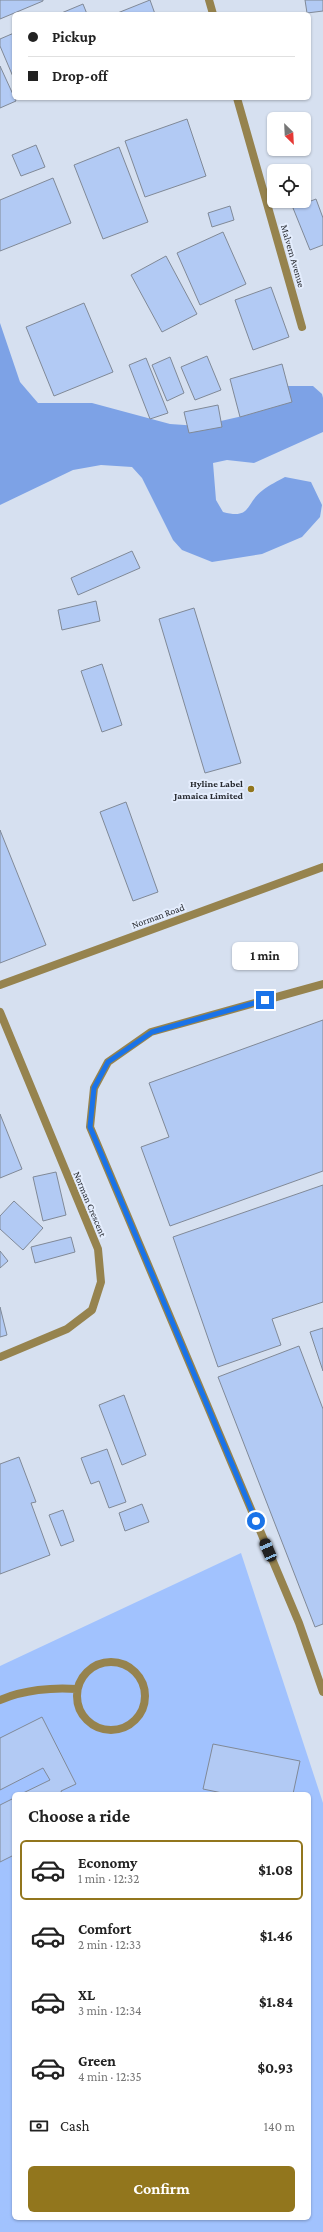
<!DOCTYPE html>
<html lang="en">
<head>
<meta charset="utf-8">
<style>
	body { margin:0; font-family:"Crimson Pro",serif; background:#f2f2f2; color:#222; height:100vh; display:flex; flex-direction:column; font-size:15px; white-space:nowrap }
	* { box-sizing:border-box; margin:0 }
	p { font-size:13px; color:#767676 }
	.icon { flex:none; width:22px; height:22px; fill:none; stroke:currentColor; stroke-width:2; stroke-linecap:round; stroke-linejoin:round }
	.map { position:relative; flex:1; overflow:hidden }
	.details { position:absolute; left:12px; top:1792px; width:299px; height:428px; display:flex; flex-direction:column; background:#fff; border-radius:6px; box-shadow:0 1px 3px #0004 }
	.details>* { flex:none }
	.hud { position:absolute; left:12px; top:12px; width:299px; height:88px; border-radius:6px; box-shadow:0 1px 3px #0004; display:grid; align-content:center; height:88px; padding:0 16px; background:#fff }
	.needle { width:26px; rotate:156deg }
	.buttons { position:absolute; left:267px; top:112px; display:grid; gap:8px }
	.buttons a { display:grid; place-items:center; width:44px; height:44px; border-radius:6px; background:#fff; box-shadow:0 1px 3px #0004; font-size:20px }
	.end { position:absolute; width:18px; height:18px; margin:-9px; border:5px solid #1a73e8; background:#fff; box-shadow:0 0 0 2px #fff }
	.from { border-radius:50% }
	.bubble { position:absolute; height:28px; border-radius:6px; background:#fff; box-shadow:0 1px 3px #0004; font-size:13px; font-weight:700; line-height:28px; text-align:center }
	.car { position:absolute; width:12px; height:24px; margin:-12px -6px; border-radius:5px; box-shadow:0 0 3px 1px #0007; background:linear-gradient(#222 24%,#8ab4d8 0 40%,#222 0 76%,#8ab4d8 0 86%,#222 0) }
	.hud b { display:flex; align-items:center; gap:14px; height:38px; font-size:15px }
	.hud b+b { border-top:1px solid #e0e0e0 }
	.hud i { width:10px; height:10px; background:#222 }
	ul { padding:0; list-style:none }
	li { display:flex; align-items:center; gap:12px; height:60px; margin:0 8px 6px; padding:0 8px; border:2px solid transparent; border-radius:6px }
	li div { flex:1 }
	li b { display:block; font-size:15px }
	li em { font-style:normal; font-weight:700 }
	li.on { border-color:#92761d }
	li>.icon { width:36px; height:36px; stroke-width:1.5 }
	h2 { padding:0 16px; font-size:18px; line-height:48px }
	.pay { display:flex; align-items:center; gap:10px; height:44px; padding:0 16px; font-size:15px }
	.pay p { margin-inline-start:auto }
	.button { display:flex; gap:8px; margin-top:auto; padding:8px 16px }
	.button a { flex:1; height:46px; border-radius:6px; background:#92761d; color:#fff; font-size:16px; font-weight:700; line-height:46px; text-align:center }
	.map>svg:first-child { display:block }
	.green { fill:#a1c2fe; fill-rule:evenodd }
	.forest { fill:#7da2e6 }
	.building { fill:#b2caf4; stroke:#808997 }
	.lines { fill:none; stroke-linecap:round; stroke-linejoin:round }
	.service { stroke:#96834e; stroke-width:8 }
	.minor { stroke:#96834e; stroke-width:8 }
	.route { stroke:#1a73e8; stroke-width:5 }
	.poi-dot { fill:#92761d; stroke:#e4edfd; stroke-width:1.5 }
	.labels { text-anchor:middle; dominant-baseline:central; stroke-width:4; stroke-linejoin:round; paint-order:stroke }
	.street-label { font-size:10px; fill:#272a30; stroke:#e4edfd }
	.poi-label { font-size:10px; font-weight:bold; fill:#272a30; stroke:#e4edfd; text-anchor:end }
</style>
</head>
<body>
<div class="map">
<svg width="323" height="2232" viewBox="0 0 323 2232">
	<rect width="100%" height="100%" fill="#d6e0f0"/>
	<path class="green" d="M241 1553 323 1803V2232H0V1666ZM14 1794H309V2218H14Z"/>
	<path class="forest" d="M0 323 20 382 38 403H92L170 424 199 426 247 415 286 386H313L322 394 323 398V432L254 463 227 460 213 463 216 500 223 512C252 520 245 503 263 490 269 485 278 481 285 477L311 482 322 505 320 517 302 537 262 554 212 562 182 550 173 540 142 478 132 467 101 465 73 470 0 505Z"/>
	<path class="building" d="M0 0H43V1L0 19Z
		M150 0 155 14H115Z
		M305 0H323V11L307 13Z
		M83 4 87 14H59Z
		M14 33V79L0 46V39Z
		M0 66 16 101 0 108Z
		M187 119 206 176 145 197 125 141Z
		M36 145 45 167 21 176 12 155Z
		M119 147 148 222 103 239 74 165Z
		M53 178 71 223 0 251V200Z
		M316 199 323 218V245L310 250 293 208Z
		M230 206 234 220 212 227 208 213Z
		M223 232 246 284 200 305 177 253Z
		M166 256 197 314 162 332 131 275Z
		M271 287 289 337 253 350 235 300Z
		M84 303 113 372 54 396 26 327Z
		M207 356 221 390 195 400 181 367Z
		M170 357 184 393 167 401 152 365Z
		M146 358 168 413 150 419 129 365Z
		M282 364 292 402 240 417 230 379Z
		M218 405 222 427 189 433 184 412Z
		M132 551 140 568 78 595 71 578Z
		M96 601 100 621 62 630 58 610Z
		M194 608 241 763 205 773 159 619Z
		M102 664 122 725 102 732 81 671Z
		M126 802 158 892 133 901 100 812Z
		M0 830 46 945 0 963Z
		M323 1020V1171L170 1226 141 1147 169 1137 149 1083Z
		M0 1114 22 1169 0 1178Z
		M56 1172 66 1215 43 1221 33 1177Z
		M323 1185V1302L272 1319 281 1345 218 1367 173 1237Z
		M14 1201 43 1228 23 1250 0 1229V1216Z
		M71 1237 75 1252 35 1263 31 1247Z
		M0 1251 8 1261 0 1268Z
		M0 1307 7 1335 0 1337Z
		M323 1328V1371L310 1332Z
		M299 1346 323 1409V1624L315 1627 218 1377Z
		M124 1395 146 1455 122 1465 99 1405Z
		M107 1449 126 1502 109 1508 99 1481 91 1484 81 1458Z
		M19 1457 36 1502 31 1503 50 1555 0 1574V1464Z
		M142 1504 149 1522 125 1531 119 1513Z
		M63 1510 74 1541 61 1546 49 1515Z
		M42 1717 76 1784 61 1791 62 1794H21L50 1780 43 1768 0 1790V1738Z
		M213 1744 300 1761 293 1794H227L203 1789Z
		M14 1798V1855L0 1862V1805Z"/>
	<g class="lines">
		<path class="service" d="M323 984 151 1032 108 1062 94 1088 90 1127 299 1623 323 1692
			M77 1696a34 34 0 1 1 68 0a34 34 0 1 1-68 0Z
			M0 1700C23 1690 53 1687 77 1689"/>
		<path class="minor" d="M209 0 213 14
			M237 98 302 327
			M0 985 323 867
			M0 1012 98 1249 101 1282 92 1310 67 1329 0 1357"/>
	</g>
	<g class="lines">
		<path class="route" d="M256 1521 90 1127 94 1088 108 1062 152 1032 265 1000"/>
	</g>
	<circle class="poi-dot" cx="251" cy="789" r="4"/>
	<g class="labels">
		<g class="street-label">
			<text transform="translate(293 256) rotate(74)">Malvern Avenue</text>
			<text transform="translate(158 916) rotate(-20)">Norman Road</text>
			<text transform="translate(90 1204) rotate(67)">Norman Crescent</text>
		</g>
		<g class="poi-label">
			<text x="243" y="783">Hyline Label<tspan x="243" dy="12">Jamaica Limited</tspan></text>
		</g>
	</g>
</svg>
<div class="buttons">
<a><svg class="needle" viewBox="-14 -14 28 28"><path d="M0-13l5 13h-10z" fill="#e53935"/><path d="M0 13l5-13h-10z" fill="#767676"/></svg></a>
<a><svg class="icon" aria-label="locate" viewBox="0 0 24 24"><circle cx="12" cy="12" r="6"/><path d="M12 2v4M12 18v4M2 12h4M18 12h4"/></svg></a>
</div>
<i class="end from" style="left:256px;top:1521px"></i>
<i class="end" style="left:265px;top:1000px"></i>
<div class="bubble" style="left:232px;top:942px;width:66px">1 min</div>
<i class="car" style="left:268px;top:1550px;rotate:337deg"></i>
<div class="hud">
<b><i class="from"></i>Pickup</b>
<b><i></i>Drop-off</b>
</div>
<section class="details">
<h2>Choose a ride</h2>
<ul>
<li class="on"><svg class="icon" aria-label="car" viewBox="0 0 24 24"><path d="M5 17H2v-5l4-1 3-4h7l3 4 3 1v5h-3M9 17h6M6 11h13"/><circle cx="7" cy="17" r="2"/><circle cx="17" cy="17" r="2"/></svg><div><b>Economy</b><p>1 min · 12:32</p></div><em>$1.08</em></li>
<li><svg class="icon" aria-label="car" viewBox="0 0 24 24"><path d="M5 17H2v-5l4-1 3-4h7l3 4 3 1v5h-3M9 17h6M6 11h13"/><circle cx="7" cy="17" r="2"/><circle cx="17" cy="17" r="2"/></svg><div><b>Comfort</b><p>2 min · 12:33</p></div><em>$1.46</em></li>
<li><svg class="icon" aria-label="car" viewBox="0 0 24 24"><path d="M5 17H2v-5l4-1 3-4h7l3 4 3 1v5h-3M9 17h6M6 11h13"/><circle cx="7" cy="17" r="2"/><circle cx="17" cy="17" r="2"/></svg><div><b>XL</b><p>3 min · 12:34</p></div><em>$1.84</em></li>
<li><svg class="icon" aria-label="car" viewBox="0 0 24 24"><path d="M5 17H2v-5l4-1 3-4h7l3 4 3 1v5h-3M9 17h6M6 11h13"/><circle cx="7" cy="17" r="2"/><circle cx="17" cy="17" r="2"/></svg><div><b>Green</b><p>4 min · 12:35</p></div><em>$0.93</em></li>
</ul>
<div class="pay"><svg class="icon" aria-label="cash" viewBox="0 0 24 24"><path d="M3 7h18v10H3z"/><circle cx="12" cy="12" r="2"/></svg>Cash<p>140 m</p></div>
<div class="button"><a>Confirm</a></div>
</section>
</div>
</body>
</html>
